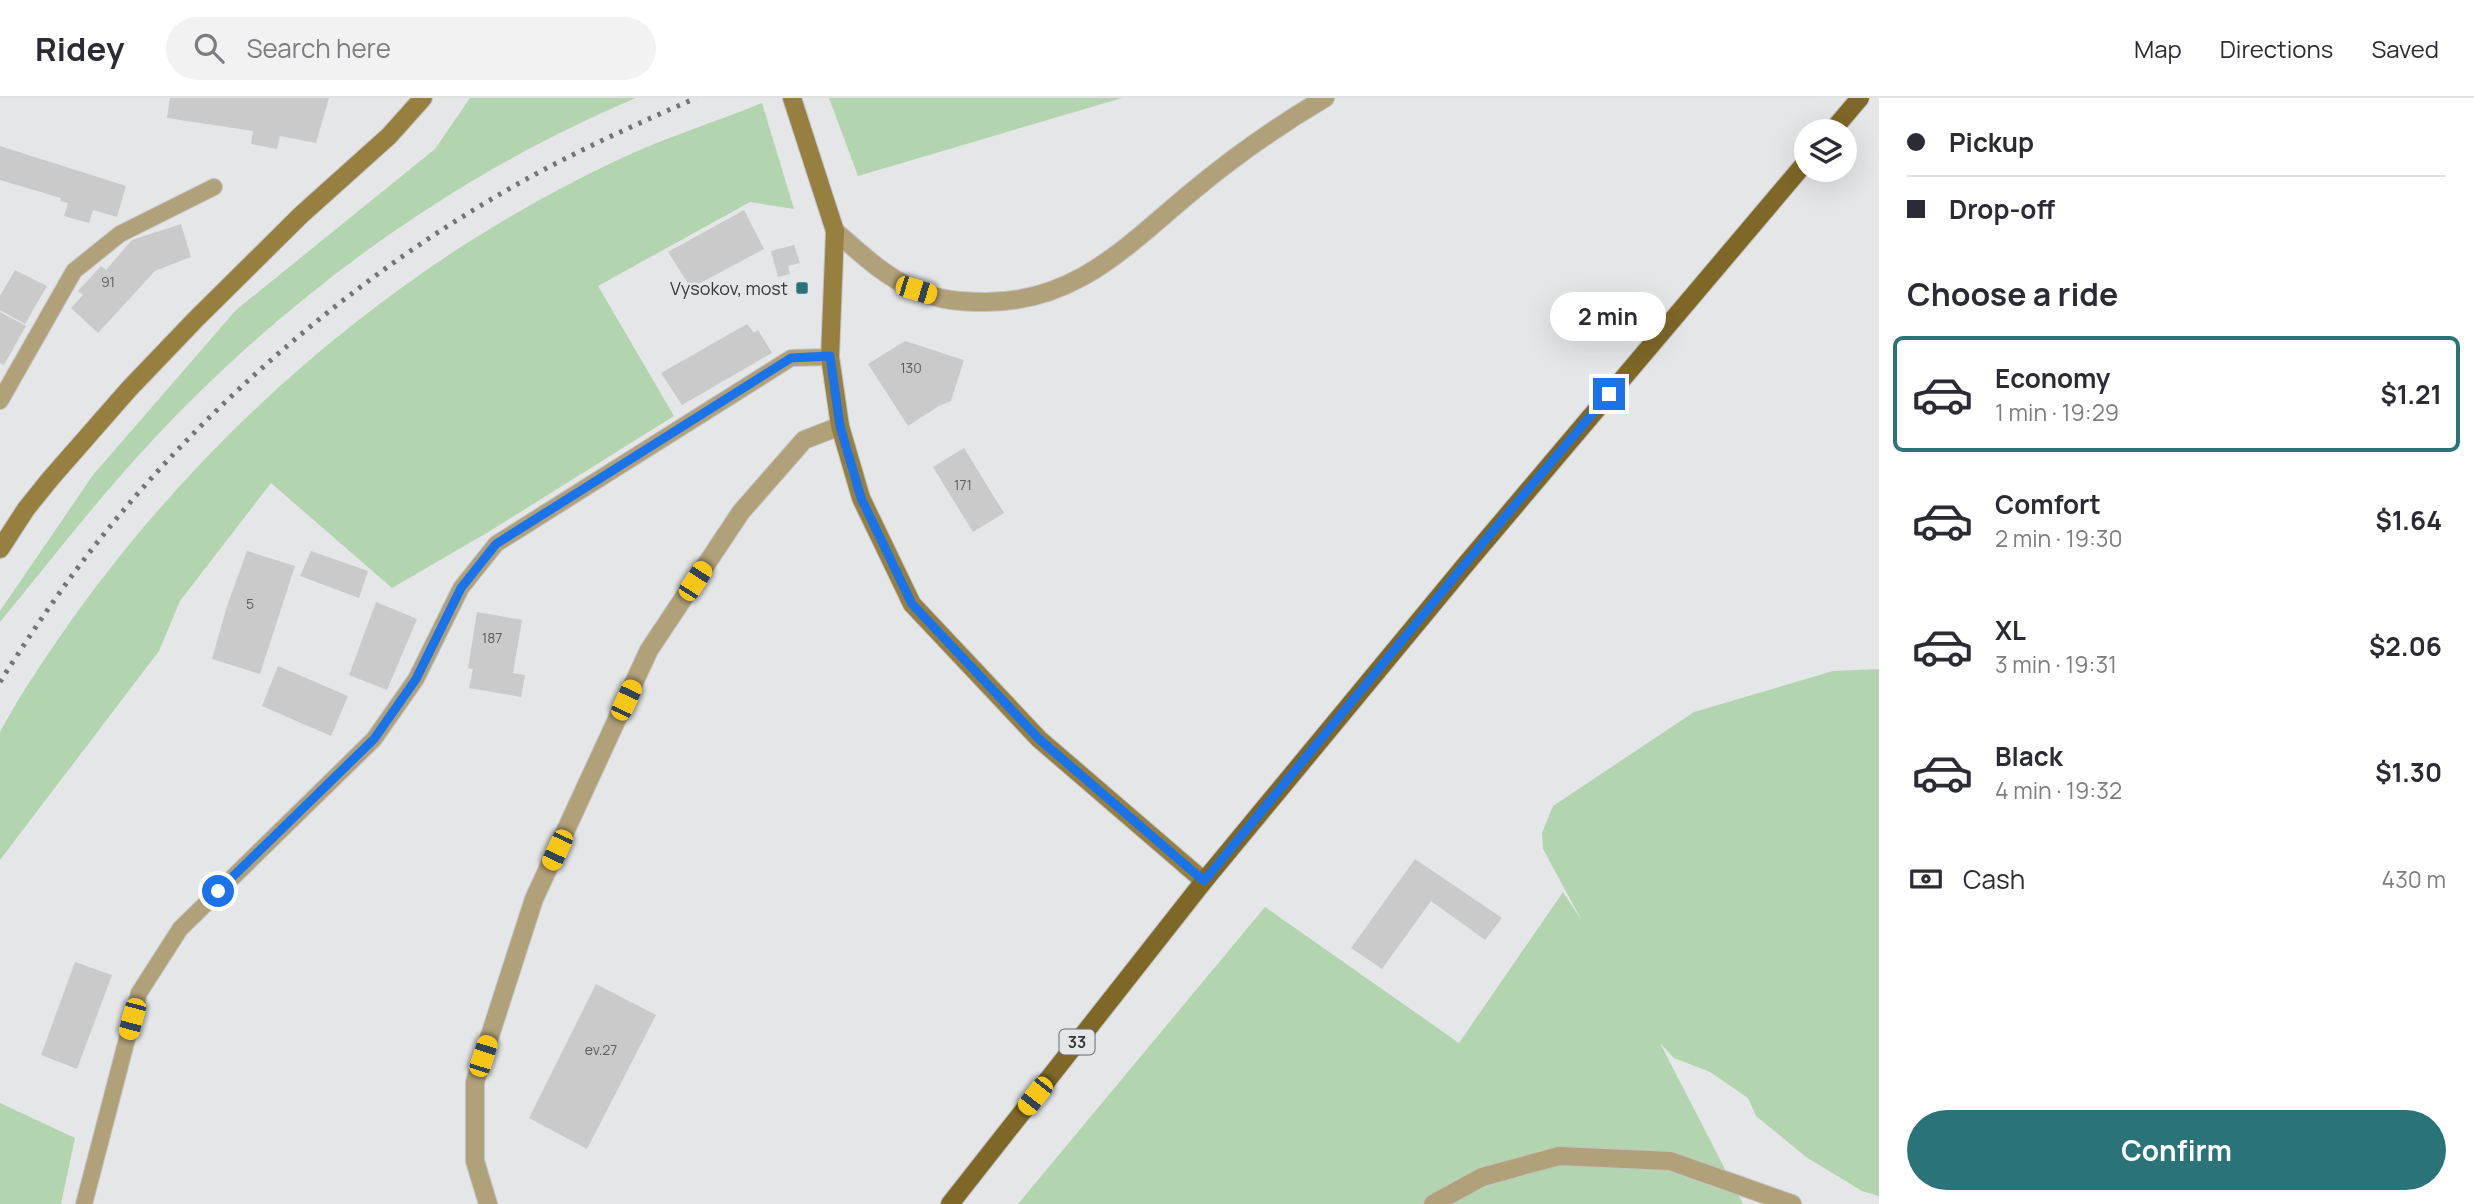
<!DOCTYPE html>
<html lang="en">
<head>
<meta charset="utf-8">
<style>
	body { margin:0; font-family:Manrope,sans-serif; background:#f2f2f3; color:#2b2b33; height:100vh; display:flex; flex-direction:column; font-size:26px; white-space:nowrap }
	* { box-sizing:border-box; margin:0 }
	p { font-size:23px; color:#7c7c81 }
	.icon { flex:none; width:38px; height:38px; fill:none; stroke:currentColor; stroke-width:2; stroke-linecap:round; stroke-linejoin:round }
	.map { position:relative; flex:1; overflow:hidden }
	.side { display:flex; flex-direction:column; background:#fff; width:595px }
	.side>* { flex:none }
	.banner { display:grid; align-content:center; height:154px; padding:0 28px; background:#fff }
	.fabs { position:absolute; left:1794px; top:21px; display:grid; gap:14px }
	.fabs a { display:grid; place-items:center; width:63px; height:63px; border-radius:50%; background:#fff; box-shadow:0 7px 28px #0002; font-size:35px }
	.end { position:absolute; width:32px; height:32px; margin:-16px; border:9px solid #1a73e8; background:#fff; box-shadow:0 0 0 4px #fff }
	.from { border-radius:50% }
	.bubble { position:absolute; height:49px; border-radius:24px; background:#fff; box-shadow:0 7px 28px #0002; font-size:23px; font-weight:700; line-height:49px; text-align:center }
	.car { position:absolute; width:21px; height:42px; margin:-21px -10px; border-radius:9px; box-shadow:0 0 5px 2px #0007; background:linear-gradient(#f5c518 24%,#345 0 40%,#f5c518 0 76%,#345 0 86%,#f5c518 0) }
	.banner b { display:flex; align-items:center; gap:24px; height:66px; font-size:26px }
	.banner b+b { border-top:2px solid #e1e1e2 }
	.banner i { width:18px; height:18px; background:#2b2b33 }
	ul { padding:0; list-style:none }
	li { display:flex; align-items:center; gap:21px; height:116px; margin:0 14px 10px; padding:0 14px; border:4px solid transparent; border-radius:10px }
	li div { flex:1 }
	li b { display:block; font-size:26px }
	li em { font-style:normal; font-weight:700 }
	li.on { border-color:#2a7479 }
	li>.icon { width:63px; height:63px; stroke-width:1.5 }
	h2 { padding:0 28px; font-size:32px; line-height:84px }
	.pay { display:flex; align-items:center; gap:18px; height:77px; padding:0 28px; font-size:26px }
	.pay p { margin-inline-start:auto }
	.action { display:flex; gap:14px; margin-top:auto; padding:14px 28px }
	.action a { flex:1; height:80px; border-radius:42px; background:#2a7479; color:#fff; font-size:28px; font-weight:700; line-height:80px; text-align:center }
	header { display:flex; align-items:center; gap:42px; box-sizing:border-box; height:98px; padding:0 35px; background:#fff; border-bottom:2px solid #e1e1e2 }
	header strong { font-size:33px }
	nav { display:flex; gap:38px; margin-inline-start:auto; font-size:24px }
	.search { width:490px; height:63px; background:#f2f2f3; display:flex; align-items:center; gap:18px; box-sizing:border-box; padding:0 24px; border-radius:38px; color:#7c7c81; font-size:26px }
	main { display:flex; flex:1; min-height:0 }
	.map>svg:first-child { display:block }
	.green { fill:#b2d5af }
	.building { fill:#cacacb }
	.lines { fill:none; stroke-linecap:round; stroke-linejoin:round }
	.lane-casing { stroke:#c2c3c4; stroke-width:18 }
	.street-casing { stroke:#c2c3c4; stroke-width:20 }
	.secondary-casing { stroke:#c2c3c4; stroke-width:20 }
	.primary-casing { stroke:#c2c3c4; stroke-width:20 }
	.lane { stroke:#b1a179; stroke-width:16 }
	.street { stroke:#b1a179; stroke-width:18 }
	.secondary { stroke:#977f40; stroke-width:18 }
	.primary { stroke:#7e6727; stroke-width:18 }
	.rail { stroke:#737474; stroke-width:5; stroke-dasharray:3.5 7; stroke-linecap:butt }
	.route { stroke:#1a73e8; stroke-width:9 }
	.poi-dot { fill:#2a7479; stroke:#e5e6e7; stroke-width:2.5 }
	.labels { text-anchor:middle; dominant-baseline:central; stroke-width:5; stroke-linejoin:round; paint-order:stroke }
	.number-label { font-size:14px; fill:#5c5c5d }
	.shield { fill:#e5e6e7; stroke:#6b6c6c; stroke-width:2 }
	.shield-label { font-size:16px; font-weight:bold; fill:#373838 }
	.poi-label { font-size:18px; fill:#373838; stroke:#e5e6e7; text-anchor:end }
</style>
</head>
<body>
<header>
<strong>Ridey</strong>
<div class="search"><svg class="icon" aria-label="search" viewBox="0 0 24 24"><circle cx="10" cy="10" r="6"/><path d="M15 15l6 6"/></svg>Search here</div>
<nav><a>Map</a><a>Directions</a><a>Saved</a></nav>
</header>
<main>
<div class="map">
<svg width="1879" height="1106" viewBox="0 0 1879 1106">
	<rect width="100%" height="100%" fill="#e5e6e7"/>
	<path class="green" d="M470 0H636C448 79 276 206 139 357 90 411 46 468 0 524V513L93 377 236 212 435 51Z
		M829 0H1122L858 78Z
		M762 5 794 111 750 104 598 188 674 318 490 433 392 490 271 385 180 503 159 553 0 762V634C23 591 52 550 80 510 216 324 398 168 605 68 655 43 710 26 762 5Z
		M1879 571V1098L1862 1093 1806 1059 1756 1018 1748 1000 1710 974 1674 960 1660 945 1743 1106H1018L1265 809 1459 945 1563 794 1582 823 1543 751 1542 735 1553 708 1694 614 1833 573Z
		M0 1005 75 1040 61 1106H0Z"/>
	<path class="building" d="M170 0H329L316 45 280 38 277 51 251 46 253 33 167 20Z
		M0 48 126 88 117 119 93 112 89 125 64 118 68 105 60 103 61 100 0 82Z
		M744 112 764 151 691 190 668 154Z
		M181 126 191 159 155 173 98 235 71 210 83 197 78 193 101 168 106 172 132 142Z
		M794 147 800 165 788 168 790 176 778 179 771 153Z
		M15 172 47 188 25 226 0 212V198Z
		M0 214 26 228 4 267 0 265Z
		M747 226 754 235 758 232 772 255 682 307 661 275Z
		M905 243 964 262 951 303 939 308 908 328 868 266Z
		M964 350 1004 415 973 434 933 369Z
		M247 453 295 468 260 576 212 561 227 508Z
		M311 453 368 473 359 500 300 478Z
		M376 504 417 521 387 592 349 577Z
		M477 514 522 522 513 575 525 577 521 599 469 590 473 571 468 570Z
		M278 568 348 598 331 638 262 608Z
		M1415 761 1502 820 1485 842 1431 803 1382 871 1351 850Z
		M75 864 112 877 77 971 41 957Z
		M596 886 656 917 587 1051 529 1020Z"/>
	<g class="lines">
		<g class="lane-casing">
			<path id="lane" d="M0 303 74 173 120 136 214 89
				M84 1106 139 895 180 831 374 641 416 581 461 490 496 446 791 260 830 259"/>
		</g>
		<g class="street-casing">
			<path id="street" d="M835 133C860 155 885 179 916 192 938 202 960 204 984 204 1077 205 1128 146 1194 92 1235 58 1279 27 1325 0
				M488 1106 475 1063V984L534 801 649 552 741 414 804 342 840 328
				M1433 1106 1482 1079 1559 1058 1670 1063 1792 1106"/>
		</g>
		<g class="secondary-casing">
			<path id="secondary" d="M792 0 835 133 830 259 840 328 861 400 912 506 1039 641 1204 783
				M0 451 26 411 51 380 129 291 196 221 301 117 389 38 423 0"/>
		</g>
		<g class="primary-casing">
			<path id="primary" d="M1832 33 1860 0
				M950 1106 1204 783 1466 466 1806 64"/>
		</g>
		<use href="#lane" class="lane"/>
		<use href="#street" class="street"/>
		<use href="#secondary" class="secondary"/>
		<use href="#primary" class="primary"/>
		<path class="rail" d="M0 584C31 535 64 486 100 441 206 307 354 180 502 95 565 58 630 29 696 0"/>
	</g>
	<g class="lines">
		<path class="route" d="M218 793 374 641 416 581 461 490 496 446 791 260 830 258 840 328 861 400 912 506 1039 641 1204 783 1465 466 1609 296"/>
	</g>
	<rect class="poi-dot" x="795" y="183" width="14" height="14" rx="3.5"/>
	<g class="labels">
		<g class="number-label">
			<text x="108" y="183">91</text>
			<text x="911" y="269">130</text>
			<text x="963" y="386">171</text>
			<text x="250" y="505">5</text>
			<text x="492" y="539">187</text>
			<text x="601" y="951">ev.27</text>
		</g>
		<rect class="shield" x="1059.5" y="931.5" width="35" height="25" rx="5"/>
		<g class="shield-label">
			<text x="1077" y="944">33</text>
		</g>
		<g class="poi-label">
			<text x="788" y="190">Vysokov, most</text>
		</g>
	</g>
</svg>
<div class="fabs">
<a><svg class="icon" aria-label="layers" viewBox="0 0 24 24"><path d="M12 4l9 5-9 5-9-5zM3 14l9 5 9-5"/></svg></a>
</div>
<i class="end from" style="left:218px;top:793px"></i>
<i class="end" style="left:1609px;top:296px"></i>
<div class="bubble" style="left:1550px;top:194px;width:116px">2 min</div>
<i class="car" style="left:916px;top:192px;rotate:107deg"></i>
<i class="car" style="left:695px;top:483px;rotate:33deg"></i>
<i class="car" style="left:626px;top:602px;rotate:25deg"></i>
<i class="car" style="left:557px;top:752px;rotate:205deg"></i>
<i class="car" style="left:132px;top:921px;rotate:195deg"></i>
<i class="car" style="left:483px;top:958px;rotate:18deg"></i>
<i class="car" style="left:1035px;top:998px;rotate:218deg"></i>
</div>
<section class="side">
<div class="banner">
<b><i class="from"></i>Pickup</b>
<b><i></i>Drop-off</b>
</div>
<h2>Choose a ride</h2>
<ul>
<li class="on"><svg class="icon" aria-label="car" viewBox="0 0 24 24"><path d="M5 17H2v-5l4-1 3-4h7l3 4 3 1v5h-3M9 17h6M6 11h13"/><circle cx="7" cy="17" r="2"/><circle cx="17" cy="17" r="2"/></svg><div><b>Economy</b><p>1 min · 19:29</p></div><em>$1.21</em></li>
<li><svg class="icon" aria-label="car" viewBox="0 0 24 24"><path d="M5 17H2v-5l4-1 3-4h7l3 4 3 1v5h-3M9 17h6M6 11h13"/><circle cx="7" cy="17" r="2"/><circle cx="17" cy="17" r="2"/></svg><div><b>Comfort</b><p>2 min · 19:30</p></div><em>$1.64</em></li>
<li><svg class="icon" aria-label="car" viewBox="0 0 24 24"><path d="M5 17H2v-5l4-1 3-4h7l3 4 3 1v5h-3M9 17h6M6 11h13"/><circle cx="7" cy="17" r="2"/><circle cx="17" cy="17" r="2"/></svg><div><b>XL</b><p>3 min · 19:31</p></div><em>$2.06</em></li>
<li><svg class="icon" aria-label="car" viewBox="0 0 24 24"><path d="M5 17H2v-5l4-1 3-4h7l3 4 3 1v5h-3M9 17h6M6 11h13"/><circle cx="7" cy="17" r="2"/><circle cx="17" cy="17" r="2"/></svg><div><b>Black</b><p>4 min · 19:32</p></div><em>$1.30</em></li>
</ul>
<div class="pay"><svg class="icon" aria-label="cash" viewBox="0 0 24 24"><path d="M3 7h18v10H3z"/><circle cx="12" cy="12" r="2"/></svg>Cash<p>430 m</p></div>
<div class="action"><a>Confirm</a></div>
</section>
</main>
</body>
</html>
